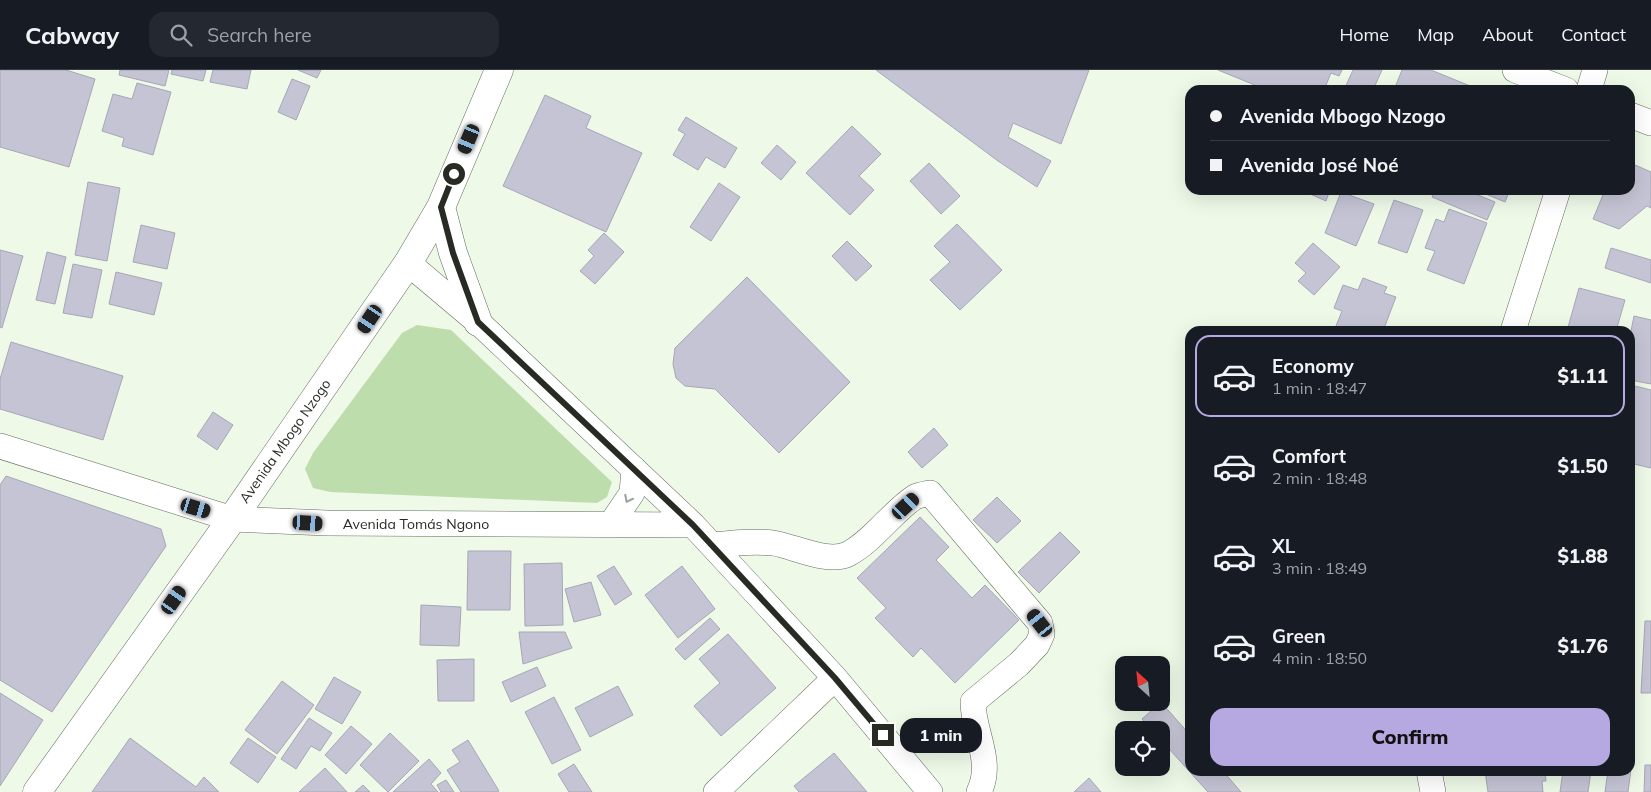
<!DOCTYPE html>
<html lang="en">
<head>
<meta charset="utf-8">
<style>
	body { margin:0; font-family:Mulish,sans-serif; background:#242831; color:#f1f3f6; height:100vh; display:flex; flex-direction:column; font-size:19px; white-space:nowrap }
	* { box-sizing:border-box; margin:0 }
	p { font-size:16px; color:#9ea1a6 }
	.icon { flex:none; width:28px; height:28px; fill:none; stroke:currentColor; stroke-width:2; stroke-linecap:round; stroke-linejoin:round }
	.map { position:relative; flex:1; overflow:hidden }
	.side { position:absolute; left:1185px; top:256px; width:450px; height:450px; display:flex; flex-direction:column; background:#171b24; border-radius:15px; box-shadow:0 5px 20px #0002 }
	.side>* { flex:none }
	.banner { position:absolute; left:1185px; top:15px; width:450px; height:110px; border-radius:15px; box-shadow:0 5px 20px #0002; display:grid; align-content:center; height:110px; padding:0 25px; background:#171b24 }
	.needle { width:32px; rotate:333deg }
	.tools { position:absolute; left:1115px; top:586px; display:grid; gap:10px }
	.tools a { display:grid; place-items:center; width:55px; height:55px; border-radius:10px; background:#171b24; box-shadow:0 5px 20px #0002; font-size:25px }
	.end { position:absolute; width:22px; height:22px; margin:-11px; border:6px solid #272b24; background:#fff; box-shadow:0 0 0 2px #fff }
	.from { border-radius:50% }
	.bubble { position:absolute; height:35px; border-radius:15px; background:#171b24; box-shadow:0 5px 20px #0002; font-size:16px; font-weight:800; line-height:35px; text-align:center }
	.car { position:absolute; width:15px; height:30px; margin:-15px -8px; border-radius:6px; box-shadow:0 0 4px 1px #0007; background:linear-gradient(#222 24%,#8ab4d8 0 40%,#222 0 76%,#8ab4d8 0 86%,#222 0) }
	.banner b { display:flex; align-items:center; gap:18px; height:48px; font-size:19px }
	.banner b+b { border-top:1px solid #363941 }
	.banner i { width:12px; height:12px; background:#f1f3f6 }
	ul { padding:9px 0 0; list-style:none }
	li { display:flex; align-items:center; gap:15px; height:82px; margin:0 10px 8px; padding:0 15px; border:2px solid transparent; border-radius:15px }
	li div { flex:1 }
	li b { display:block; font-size:19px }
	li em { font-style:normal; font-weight:800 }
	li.on { border-color:#b6a9e1 }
	li>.icon { width:45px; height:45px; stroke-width:1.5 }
	.cta { display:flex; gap:10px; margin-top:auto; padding:10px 25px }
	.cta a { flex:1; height:58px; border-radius:15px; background:#b6a9e1; color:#111; font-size:20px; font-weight:800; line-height:58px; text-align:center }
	header { display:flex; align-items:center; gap:30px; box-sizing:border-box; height:70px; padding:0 25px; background:#171b24; border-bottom:1px solid #363941 }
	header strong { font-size:24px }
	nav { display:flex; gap:28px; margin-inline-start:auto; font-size:18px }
	.search { width:350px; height:45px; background:#242831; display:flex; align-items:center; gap:12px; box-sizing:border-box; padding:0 18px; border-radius:15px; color:#9ea1a6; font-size:19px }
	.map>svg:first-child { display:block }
	.green { fill:#beddac }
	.building { fill:#c5c4d5; stroke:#a7a6b7 }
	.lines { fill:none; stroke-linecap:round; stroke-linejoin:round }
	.minor-casing { stroke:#636d5e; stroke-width:26 }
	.major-casing { stroke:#636d5e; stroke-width:29 }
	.minor { stroke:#fff; stroke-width:25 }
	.major { stroke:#fff; stroke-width:28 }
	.oneway { stroke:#9ea09c }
	.route { stroke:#272b24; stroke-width:6 }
	.labels { text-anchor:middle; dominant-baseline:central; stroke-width:5; stroke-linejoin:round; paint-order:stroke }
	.street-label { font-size:14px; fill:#272b24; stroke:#fff }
</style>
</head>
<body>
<header>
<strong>Cabway</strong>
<div class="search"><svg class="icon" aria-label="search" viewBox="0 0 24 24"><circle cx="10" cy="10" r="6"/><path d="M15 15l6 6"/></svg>Search here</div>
<nav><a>Home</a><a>Map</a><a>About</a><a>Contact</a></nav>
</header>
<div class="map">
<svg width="1651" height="722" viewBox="0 0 1651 722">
	<rect width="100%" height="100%" fill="#eef9e8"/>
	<path class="green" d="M417 255 451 260 612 412 607 427 597 433 330 422 313 418 305 399 313 383 402 263Z"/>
	<path class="building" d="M0 0H66L95 9 69 97 0 77Z
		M120 0H169L165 16 119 5Z
		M172 0H206L203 11 171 4Z
		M213 0H251L247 19 210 12Z
		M298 0H321L317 8Z
		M876 0H1089L1061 74 1013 53 1008 67 1051 91 1037 117 998 91Z
		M1218 0H1342L1339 6 1331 3 1324 20H1267Z
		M1353 0H1382L1373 20H1344Z
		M1402 0H1431L1480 20H1394Z
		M292 9 310 16 296 50 278 42Z
		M137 13 171 22 153 85 122 76 124 68 102 61 113 24 132 29Z
		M545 25 591 46 586 58 642 83 606 162 503 116Z
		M686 47 737 78 725 98 706 87 698 100 673 85 685 64 678 60Z
		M852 56 881 84 859 106 874 120 850 145 806 103Z
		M777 75 796 92 781 110 761 93Z
		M929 93 960 126 941 144 910 111Z
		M1635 95 1651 102V138L1647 136 1619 159 1593 149 1605 120H1630V98Z
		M88 112 120 118 107 191 75 185Z
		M719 113 740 127 711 171 690 157Z
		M1301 120H1330L1326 131Z
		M1435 120H1466L1495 132 1487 150 1432 127Z
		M1476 120H1510L1505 132Z
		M1341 122 1374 134 1356 176 1325 163Z
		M1394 130 1423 140 1407 183 1378 173Z
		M1449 139 1487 153 1464 214 1427 200 1435 181 1425 178 1436 149 1444 152Z
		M957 154 1002 200 960 240 930 210 950 192 934 176Z
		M141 155 175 163 167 199 133 192Z
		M604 163 624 182 595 214 580 201 594 186 588 180Z
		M847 171 872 196 856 211 832 186Z
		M1313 173 1340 197 1314 225 1298 211 1306 203 1295 193Z
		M1611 178 1651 190V213L1605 198Z
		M0 180 23 186 2 258 0 257Z
		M47 182 66 187 55 234 36 230Z
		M73 194 102 200 92 248 63 243Z
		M116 202 162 213 154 245 109 234Z
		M747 207 850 312 779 383 715 319 685 316 676 308 673 294 675 278Z
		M1363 208 1387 217 1384 223 1396 227 1383 261H1334L1342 241 1334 238 1343 215 1358 220Z
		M1579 218 1625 230 1616 261H1567Z
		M1634 246 1651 250V314L1630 310V266Z
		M11 272 123 306 103 370 0 339V309Z
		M1631 315 1651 320V398L1630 393Z
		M213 342 233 355 217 380 197 366Z
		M934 358 948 375 922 398 908 382Z
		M6 406 161 459 166 476 52 642 0 610V415Z
		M997 427 1021 451 997 473 973 450Z
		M920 447 949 477 936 490 972 528 985 515 1019 550 955 613 921 578 913 587 875 548 886 538 857 508Z
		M1060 462 1080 482 1039 523 1018 502Z
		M468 481H511L510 540H467Z
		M562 493 563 555 525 556 524 494Z
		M614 496 632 524 615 535 597 506Z
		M682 496 715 539 678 568 645 525Z
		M591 512 601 545 574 552 565 519Z
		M421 535 461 537 459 576 420 575Z
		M710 548 720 559 685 590 675 579Z
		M1645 551H1651V623H1641Z
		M519 562H565L572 578 523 594Z
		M728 564 776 618 721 666 694 636 720 613 699 589Z
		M474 589V631H438L437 590Z
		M537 597 546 616 511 632 502 612Z
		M334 607 361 622 342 654 315 639Z
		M282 611 314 635 277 684 245 660Z
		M618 616 633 645 590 667 575 638Z
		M0 623 43 650 0 716Z
		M554 627 581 680 552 694 525 642Z
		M1161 632 1190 665V701H1223L1241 722H1208L1161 670V660H1152L1142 649Z
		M309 648 332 663 320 681 311 676 296 699 281 689Z
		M351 656 372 674 346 704 325 685Z
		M390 663 419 691 388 722 360 695Z
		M130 668 196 717 204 707 219 722H92Z
		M248 668 276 687 258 713 230 693Z
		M468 670 499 721 497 722H461L447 700 460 692 452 680Z
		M1630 676 1634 677 1628 722H1605L1608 701H1630Z
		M834 683 867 722H799L794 716Z
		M429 689 441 703 431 714 438 722H393Z
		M574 694 592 722H569L558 704Z
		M1645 695H1651V722H1644Z
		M325 698 347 722H299Z
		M1485 701H1545L1546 711H1542L1543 722H1488Z
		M1563 701H1591L1588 722H1560Z
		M1089 708 1101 722H1074Z
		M446 710 454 722H441L437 715Z
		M363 715 370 722H355Z"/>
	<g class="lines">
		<g class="minor-casing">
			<path id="minor" d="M1515 0 1566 20
				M1589 20 1595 0
				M1630 45 1651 53
				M408 193 478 252 693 455 835 608 930 722
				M1513 261 1558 120
				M0 376 232 449 327 453 693 455
				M611 454 632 423 634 399
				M712 475C732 473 752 471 773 473 793 476 828 494 848 484 872 472 893 441 915 427 919 425 925 424 930 423L1040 553 1042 564 1037 575 1019 594 973 632C973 663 994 691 979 722
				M1429 701 1433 722
				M716 722 835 608"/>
		</g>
		<g class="major-casing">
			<path id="major" d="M441 137 453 183 478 252
				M37 722 232 449 408 193 441 137 499 0"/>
		</g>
		<use href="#minor" class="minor"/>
		<use href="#major" class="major"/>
	</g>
	<defs><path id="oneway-chevron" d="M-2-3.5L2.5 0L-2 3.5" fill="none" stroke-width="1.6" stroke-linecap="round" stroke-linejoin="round" transform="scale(1.25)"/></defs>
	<use class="oneway" href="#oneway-chevron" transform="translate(628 429) rotate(117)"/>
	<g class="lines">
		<path class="route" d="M454 104 441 137 453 183 478 252 693 455 835 608 883 665"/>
	</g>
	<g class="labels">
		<g class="street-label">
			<text transform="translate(285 371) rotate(-55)">Avenida Mbogo Nzogo</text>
			<text x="416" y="454">Avenida Tomás Ngono</text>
		</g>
	</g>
</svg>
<div class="tools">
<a><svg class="needle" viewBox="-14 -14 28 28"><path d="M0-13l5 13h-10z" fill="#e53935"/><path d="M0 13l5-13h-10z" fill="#9ea1a6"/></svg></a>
<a><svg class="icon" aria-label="locate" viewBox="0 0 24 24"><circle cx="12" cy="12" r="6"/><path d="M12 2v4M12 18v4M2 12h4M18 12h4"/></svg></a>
</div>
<i class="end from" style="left:454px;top:104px"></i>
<i class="end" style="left:883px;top:665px"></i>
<div class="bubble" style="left:900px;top:648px;width:82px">1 min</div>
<i class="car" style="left:469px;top:69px;rotate:203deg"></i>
<i class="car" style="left:370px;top:249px;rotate:214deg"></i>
<i class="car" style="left:906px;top:436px;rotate:47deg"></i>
<i class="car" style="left:196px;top:438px;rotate:107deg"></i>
<i class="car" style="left:308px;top:453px;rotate:93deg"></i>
<i class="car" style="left:174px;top:530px;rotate:35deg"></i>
<i class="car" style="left:1040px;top:553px;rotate:322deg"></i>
<div class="banner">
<b><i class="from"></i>Avenida Mbogo Nzogo</b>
<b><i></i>Avenida José Noé</b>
</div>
<section class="side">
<ul>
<li class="on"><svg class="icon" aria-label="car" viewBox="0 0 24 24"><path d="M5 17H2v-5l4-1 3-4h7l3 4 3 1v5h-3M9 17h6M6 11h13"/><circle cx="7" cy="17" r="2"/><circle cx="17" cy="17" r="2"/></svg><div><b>Economy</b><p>1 min · 18:47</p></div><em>$1.11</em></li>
<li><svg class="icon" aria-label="car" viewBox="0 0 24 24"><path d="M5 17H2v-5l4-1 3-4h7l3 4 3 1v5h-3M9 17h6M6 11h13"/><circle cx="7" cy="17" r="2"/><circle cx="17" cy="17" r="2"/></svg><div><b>Comfort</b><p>2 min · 18:48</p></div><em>$1.50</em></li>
<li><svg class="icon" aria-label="car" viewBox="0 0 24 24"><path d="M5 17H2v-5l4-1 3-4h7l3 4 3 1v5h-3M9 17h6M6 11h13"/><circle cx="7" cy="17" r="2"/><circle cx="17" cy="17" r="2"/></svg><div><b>XL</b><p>3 min · 18:49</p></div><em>$1.88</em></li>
<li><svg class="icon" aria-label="car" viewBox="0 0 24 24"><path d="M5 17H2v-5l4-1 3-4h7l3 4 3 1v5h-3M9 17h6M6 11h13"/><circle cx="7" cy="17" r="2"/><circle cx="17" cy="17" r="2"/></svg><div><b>Green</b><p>4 min · 18:50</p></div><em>$1.76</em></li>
</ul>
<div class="cta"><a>Confirm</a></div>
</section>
</div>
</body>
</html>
